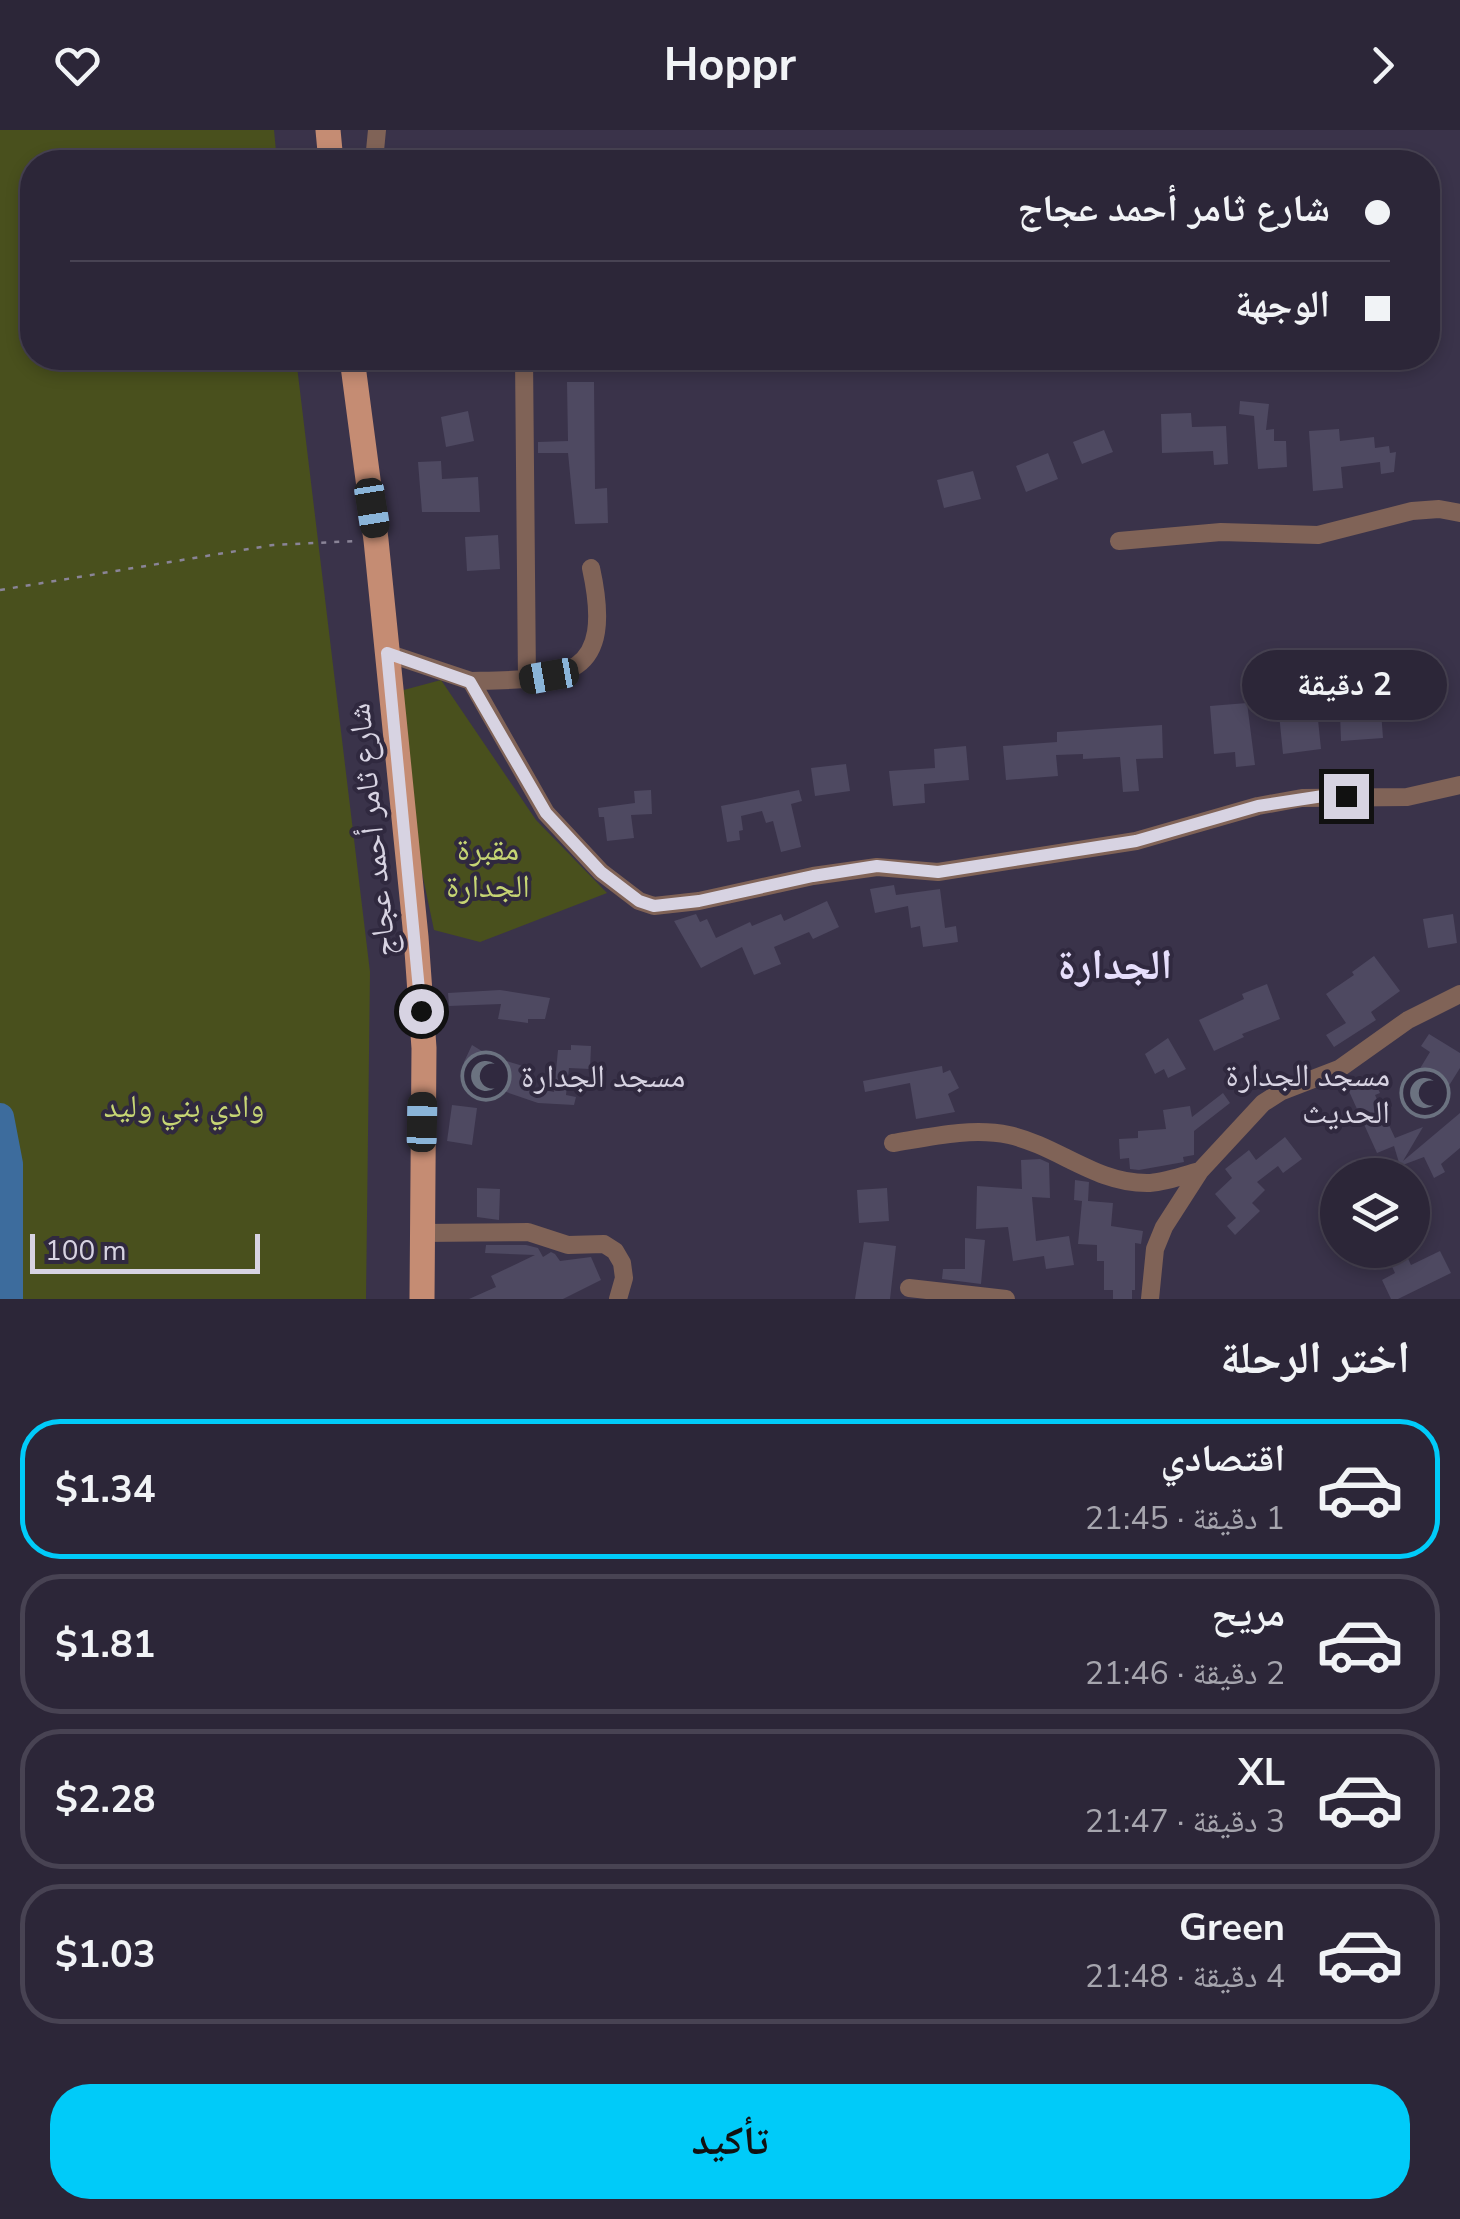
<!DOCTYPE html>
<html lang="ar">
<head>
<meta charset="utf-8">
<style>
	body { margin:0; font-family:"Nunito Sans","Noto Naskh Arabic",sans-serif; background:#342e40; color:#f1f3f6; direction:rtl; height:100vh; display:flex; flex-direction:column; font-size:38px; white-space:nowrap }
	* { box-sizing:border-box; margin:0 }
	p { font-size:32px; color:#a6a5ae }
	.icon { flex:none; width:55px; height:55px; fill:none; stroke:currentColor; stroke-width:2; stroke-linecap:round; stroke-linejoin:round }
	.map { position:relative; height:1169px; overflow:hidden; direction:ltr }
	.side { display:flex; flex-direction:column; background:#2c2638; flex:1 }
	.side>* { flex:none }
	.guide { position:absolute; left:20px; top:20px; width:1420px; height:220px; border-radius:40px; box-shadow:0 5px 15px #0003,0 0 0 2px #484353; direction:rtl; display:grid; align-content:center; height:220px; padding:0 50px; background:#2c2638 }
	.buttons { position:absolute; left:1320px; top:1028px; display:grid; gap:20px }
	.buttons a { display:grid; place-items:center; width:110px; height:110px; border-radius:50%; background:#2c2638; box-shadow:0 5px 15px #0003,0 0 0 2px #484353; font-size:50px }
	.scale { position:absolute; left:30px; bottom:25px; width:230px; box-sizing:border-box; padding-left:10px; border:5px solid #d7d3e2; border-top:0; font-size:28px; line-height:35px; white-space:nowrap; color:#d7d3e2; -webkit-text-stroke:8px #30293f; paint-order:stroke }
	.end { position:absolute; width:45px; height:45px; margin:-22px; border:12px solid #d7d3e2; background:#111; box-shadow:0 0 0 5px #111 }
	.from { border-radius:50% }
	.bubble { position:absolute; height:70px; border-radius:35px; background:#2c2638; box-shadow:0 5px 15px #0003,0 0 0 2px #484353; font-size:32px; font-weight:700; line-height:70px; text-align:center; direction:rtl }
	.car { position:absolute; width:30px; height:60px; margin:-30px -15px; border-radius:12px; box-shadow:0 0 8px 2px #0007; background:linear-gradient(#222 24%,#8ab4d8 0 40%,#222 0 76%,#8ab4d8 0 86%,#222 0) }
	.guide b { display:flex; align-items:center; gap:35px; height:95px; font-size:38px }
	.guide b+b { border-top:2px solid #484353 }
	.guide i { width:25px; height:25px; background:#f1f3f6 }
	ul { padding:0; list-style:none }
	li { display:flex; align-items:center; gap:30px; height:140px; margin:0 20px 15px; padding:0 30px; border:5px solid #484353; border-radius:40px }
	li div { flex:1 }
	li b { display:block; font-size:38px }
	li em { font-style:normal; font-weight:700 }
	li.current { border-color:#00cbf9 }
	li>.icon { width:90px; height:90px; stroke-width:1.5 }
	h2 { padding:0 50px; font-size:45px; line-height:120px }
	.button { display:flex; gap:20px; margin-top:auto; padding:20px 50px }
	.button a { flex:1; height:115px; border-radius:40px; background:#00cbf9; color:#111; font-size:40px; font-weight:700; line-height:115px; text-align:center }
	header { display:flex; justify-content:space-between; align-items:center; height:130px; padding:0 50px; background:#2c2638; font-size:45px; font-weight:700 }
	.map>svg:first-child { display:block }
	.green { fill:#49501d }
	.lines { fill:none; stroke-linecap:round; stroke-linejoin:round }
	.river { stroke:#3d6c9d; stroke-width:28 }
	.building { fill:#4e4961 }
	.path { stroke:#8a8497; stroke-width:2.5; stroke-dasharray:5 8; stroke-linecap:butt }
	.minor { stroke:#806357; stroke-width:18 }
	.primary { stroke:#c58c73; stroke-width:25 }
	.route { stroke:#d7d3e2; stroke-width:12 }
	.labels { text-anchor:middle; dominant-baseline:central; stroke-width:8; stroke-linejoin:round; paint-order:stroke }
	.street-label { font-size:32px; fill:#d7d3e2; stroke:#30293f }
	.park-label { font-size:32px; fill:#c6d574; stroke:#30293f }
	.poi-label { font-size:32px; fill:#d7d3e2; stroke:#30293f; text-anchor:end }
	.district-label { font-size:42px; font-weight:bold; fill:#e6defb; stroke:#30293f }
</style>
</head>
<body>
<header><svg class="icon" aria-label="forward" viewBox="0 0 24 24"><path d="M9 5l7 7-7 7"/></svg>Hoppr<svg class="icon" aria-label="heart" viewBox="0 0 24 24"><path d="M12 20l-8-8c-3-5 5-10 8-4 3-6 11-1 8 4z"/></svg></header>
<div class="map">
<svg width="1460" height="1169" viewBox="0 0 1460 1169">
	<rect width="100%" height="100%" fill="#3a334a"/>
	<path class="green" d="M0 0H274L277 32H32V228H296L370 842 366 1169H0Z
		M441 550 536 690 607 763 480 812 434 800 408 676 400 561Z"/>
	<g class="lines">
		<path class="river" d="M0 987 9 1034V1169"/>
	</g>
	<path class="building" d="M567 252H594L595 359 607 358 608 393 575 394 568 323H538V312L568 311Z
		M1240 271 1269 274 1266 300 1274 299V311H1286L1287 337 1258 339 1254 286 1239 284Z
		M468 281 474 311 446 317 441 287Z
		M1191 283 1192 297 1226 296 1228 334 1214 335 1213 321 1162 323 1161 284Z
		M1339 299 1340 311 1374 307 1375 318 1389 316 1390 323 1396 322 1394 342 1381 344 1380 332 1341 337 1343 358 1313 361 1309 301Z
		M1104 300 1113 322 1082 334 1073 312Z
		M1048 323 1058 349 1026 362 1016 336Z
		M441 331 442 349 478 347 480 382H422L418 332Z
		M973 341 981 369 944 378 937 350Z
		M498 405 500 439 467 441 465 407Z
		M1247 573 1255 635 1236 637 1235 622 1214 624 1210 576Z
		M1317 580 1321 619 1283 624 1279 584Z
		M1381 581 1383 608 1341 611 1340 583Z
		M1162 595 1163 628 1136 629 1139 661 1123 662 1120 627 1083 629V624L1056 625 1058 646 1006 650 1003 616 1057 612V602Z
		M966 616 969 650 924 654 925 673 893 676 889 641 935 638 934 619Z
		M846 634 850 661 815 666 811 638Z
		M651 660 652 684 631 685 634 708 607 711 604 687H599L598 678 635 673 634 661Z
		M799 660 802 671 791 674 801 717 781 722 773 691 766 693 762 681 741 686 743 700 739 701 740 710 727 712 721 676Z
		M894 755 896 765 940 759 945 798 956 796 958 812 923 817 920 796 911 798 908 776 875 783 870 759Z
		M827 771 839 797 813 809 809 802 774 817 781 834 754 845 742 817 701 838 674 791 696 784 700 792 707 789 716 808 750 792 752 796 781 784 784 791Z
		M1453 784 1457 813 1428 818 1423 789Z
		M1374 826 1400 861 1371 882 1376 890 1334 917 1326 905 1346 893 1326 864 1354 845 1352 842Z
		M1267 854 1280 889 1242 904 1244 907 1214 921 1199 890 1244 869 1242 864Z
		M500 860 550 868 545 889H528V893L498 889 501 874 449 876 448 863Z
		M1429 904 1460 923V938L1435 978 1407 960 1430 922 1421 916Z
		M1168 908 1186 939 1168 948 1164 939 1155 944 1145 924Z
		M472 915 490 926 533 939 529 957 554 962 558 920H571V915L591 916 590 939 569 938 566 965 576 967 574 975 538 973 483 954 487 942 464 932Z
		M942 936 943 943 950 940 959 958 948 964 955 982 916 989 910 953 865 962 863 951Z
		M1372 946 1380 963 1375 965 1395 1008 1423 997 1403 1031 1460 983V1018L1441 1034 1445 1042 1434 1048 1424 1027 1400 1036 1394 1016 1377 1023 1347 957Z
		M1223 963 1230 973 1194 1001V1025L1183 1027 1184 1032 1139 1040 1130 1039 1129 1028 1120 1029 1119 1009 1138 1008V1001L1166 999 1163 980 1190 976 1192 987Z
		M452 975 477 978 472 1015 447 1011Z
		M1285 1007 1302 1029 1283 1043 1278 1036 1257 1052 1265 1060 1252 1073 1260 1081 1235 1105 1227 1096 1236 1088 1215 1064 1232 1048 1225 1039 1249 1020 1256 1030Z
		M1040 1029 1049 1033 1050 1068 1032 1067 1036 1111 1069 1106 1074 1135 1046 1139 1044 1126 1013 1131 1008 1097 976 1099 977 1056 1022 1059 1021 1030Z
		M1075 1050 1089 1052 1088 1071 1113 1073 1111 1096 1143 1101 1141 1114 1135 1113V1160H1132V1169H1113V1160H1104V1131H1097V1115L1078 1114 1082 1071 1074 1070Z
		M477 1058 500 1059 499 1090 477 1087Z
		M887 1058 889 1091 859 1093 857 1060Z
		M965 1108 985 1110 981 1154 942 1149 943 1139H965Z
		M864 1112 896 1116 890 1169H855Z
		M486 1115H526L538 1118 543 1127 551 1122 555 1124 560 1131 591 1127 601 1150 563 1169H469L496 1157 491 1146 535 1125 485 1123Z
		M1404 1120 1411 1135 1440 1121 1451 1143 1398 1169H1391L1382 1150 1395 1143 1388 1128Z"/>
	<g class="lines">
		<path class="path" d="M0 460 273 415 355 411"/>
		<path class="minor" d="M374 31 377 0
			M364 32 453 29 519 32
			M524 228 527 550
			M1119 411 1221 402 1318 405 1412 381 1439 379 1460 383
			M387 523 471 551 546 683 601 742 639 771 654 776 699 771 813 746 877 737 938 742 1136 711 1258 676 1302 668 1407 667 1460 655
			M471 551C563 549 616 552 591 438
			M893 1013C929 1007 972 997 1009 1005 1058 1016 1095 1053 1147 1053 1164 1053 1183 1045 1200 1041
			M420 1103 528 1102 568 1115 604 1114 615 1121 622 1133 624 1148 618 1169
			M909 1158 1006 1169
			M1150 1169 1155 1119 1164 1097 1200 1041 1263 973 1282 961 1339 939 1408 890 1460 864"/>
		<path class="primary" d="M328 0 331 32
			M352 228 376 410 416 807 424 918 422 1169"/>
	</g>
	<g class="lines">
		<path class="route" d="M421 881 387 523 470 552 546 683 601 742 639 771 654 776 699 771 813 746 877 736 938 742 1136 711 1258 676 1323 666H1346"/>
	</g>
	<defs>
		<g id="mosque-ring" transform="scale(2.5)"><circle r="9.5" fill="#30293f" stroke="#6b7280" stroke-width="1.5"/><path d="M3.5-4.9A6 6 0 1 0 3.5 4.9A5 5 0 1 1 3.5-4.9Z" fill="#6b7280"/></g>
	</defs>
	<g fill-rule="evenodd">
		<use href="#mosque-ring" x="486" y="946"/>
		<use href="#mosque-ring" x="1425" y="963"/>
	</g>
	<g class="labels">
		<g class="street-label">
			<text transform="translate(372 700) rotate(-96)">شارع ثامر أحمد عجاج</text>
		</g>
		<g class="park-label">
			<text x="488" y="719">مقبرة<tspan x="488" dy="37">الجدارة</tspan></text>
			<text x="184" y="976">وادي بني وليد</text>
		</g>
		<g class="poi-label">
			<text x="1390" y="945">مسجد الجدارة<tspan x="1390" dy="37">الحديث</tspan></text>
			<text x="521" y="946" text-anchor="start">مسجد الجدارة</text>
		</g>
		<g class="district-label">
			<text x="1115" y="835">الجدارة</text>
		</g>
	</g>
</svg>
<div class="buttons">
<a><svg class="icon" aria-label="layers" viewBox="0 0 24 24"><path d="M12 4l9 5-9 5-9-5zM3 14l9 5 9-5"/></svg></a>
</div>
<div class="scale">100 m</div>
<i class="end from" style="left:421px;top:881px"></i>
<i class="end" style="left:1346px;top:666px"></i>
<div class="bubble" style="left:1242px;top:520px;width:205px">2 دقيقة</div>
<i class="car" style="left:372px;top:378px;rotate:171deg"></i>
<i class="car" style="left:549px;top:546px;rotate:260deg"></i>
<i class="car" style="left:422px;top:992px;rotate:1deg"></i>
<div class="guide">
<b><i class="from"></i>شارع ثامر أحمد عجاج</b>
<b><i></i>الوجهة</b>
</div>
</div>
<section class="side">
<h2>اختر الرحلة</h2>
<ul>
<li class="current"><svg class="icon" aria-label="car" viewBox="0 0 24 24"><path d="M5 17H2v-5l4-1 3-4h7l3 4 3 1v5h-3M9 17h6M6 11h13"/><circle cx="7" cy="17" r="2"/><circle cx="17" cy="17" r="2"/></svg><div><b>اقتصادي</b><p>1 دقيقة · 21:45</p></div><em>$1.34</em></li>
<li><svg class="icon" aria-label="car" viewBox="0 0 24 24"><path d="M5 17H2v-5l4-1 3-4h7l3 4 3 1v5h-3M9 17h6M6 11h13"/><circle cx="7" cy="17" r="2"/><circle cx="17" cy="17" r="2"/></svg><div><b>مريح</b><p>2 دقيقة · 21:46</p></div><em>$1.81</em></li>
<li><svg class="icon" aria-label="car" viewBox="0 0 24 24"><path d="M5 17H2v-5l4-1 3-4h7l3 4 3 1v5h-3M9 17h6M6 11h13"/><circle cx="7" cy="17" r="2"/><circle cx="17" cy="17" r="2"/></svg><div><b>XL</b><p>3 دقيقة · 21:47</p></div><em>$2.28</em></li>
<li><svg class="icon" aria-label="car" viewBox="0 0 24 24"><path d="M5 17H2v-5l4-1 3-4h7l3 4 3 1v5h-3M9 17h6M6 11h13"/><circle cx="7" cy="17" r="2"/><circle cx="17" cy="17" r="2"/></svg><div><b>Green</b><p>4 دقيقة · 21:48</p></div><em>$1.03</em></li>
</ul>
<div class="button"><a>تأكيد</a></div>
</section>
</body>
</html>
